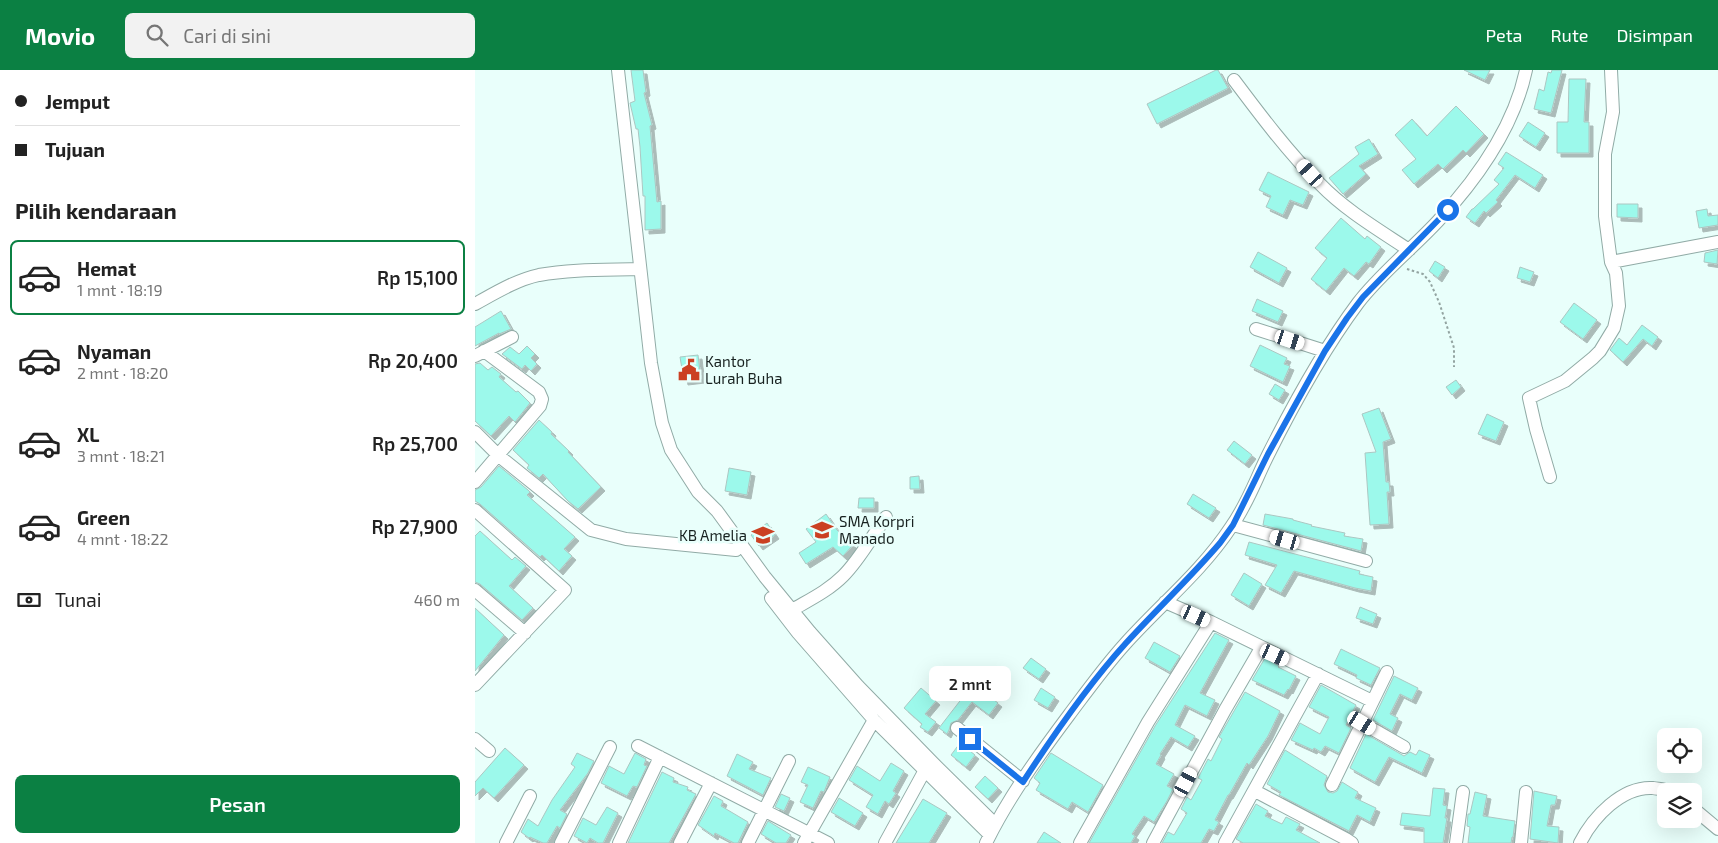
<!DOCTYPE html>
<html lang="id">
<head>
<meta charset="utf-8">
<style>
	body { margin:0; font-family:"Exo 2",sans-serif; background:#f2f2f2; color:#222; height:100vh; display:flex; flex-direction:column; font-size:19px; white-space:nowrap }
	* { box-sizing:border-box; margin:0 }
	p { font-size:16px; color:#767676 }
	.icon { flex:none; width:28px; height:28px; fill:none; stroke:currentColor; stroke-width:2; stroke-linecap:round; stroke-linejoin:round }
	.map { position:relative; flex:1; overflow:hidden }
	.side { display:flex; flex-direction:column; background:#fff; width:475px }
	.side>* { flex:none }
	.hud { display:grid; align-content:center; height:110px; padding:0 15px; background:#fff }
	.tools { position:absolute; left:1182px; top:658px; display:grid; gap:10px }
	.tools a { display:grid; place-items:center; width:45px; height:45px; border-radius:8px; background:#fff; box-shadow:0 5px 20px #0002; font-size:25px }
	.end { position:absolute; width:22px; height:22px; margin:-11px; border:6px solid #1a73e8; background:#fff; box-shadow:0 0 0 2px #fff }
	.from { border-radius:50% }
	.bubble { position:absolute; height:35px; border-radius:8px; background:#fff; box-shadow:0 5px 20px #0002; font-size:16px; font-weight:600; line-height:35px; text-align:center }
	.car { position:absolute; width:15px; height:30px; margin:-15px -8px; border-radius:6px; box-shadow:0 0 4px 1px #0007; background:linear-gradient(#fff 24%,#345 0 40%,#fff 0 76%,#345 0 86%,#fff 0) }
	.hud b { display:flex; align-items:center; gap:18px; height:48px; font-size:19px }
	.hud b+b { border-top:1px solid #e0e0e0 }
	.hud i { width:12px; height:12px; background:#222 }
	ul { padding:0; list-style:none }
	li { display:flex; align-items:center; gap:15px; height:75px; margin:0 10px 8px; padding:0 5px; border:2px solid transparent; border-radius:8px }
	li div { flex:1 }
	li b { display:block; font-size:19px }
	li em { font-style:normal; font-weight:600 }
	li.active { border-color:#0b8043 }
	li>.icon { width:45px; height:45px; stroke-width:1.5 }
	h2 { padding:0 15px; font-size:22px; line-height:60px }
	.pay { display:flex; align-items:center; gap:12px; height:55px; padding:0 15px; font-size:19px }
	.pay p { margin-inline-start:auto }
	.button { display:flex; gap:10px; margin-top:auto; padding:10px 15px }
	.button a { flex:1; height:58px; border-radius:8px; background:#0b8043; color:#fff; font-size:20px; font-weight:600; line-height:58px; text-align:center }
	header { display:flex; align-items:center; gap:30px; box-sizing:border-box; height:70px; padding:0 25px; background:#0b8043; color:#fff }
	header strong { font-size:24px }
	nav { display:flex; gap:28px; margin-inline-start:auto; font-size:18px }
	.search { width:350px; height:45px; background:#f2f2f2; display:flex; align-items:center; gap:12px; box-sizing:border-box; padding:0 18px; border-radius:8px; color:#767676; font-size:19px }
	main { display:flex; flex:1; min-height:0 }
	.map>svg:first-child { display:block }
	.building { fill:#9cf9eb; stroke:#acc7c2; filter:url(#shadow) }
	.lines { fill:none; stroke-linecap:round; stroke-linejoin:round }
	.minor-casing { stroke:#91aba6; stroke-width:14 }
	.path { stroke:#93a4a1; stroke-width:2; stroke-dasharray:2.5 2.5; stroke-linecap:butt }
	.minor { stroke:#fff; stroke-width:12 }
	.route { stroke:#1a73e8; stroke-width:6 }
	.labels { text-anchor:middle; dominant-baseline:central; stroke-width:5; stroke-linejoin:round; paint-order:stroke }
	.poi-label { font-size:15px; fill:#182220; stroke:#e9fffb; text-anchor:start }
</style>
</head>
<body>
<header>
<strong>Movio</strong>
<div class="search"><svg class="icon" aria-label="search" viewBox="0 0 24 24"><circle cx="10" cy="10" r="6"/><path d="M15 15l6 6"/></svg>Cari di sini</div>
<nav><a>Peta</a><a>Rute</a><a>Disimpan</a></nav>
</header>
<main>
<section class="side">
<div class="hud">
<b><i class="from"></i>Jemput</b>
<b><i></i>Tujuan</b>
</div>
<h2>Pilih kendaraan</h2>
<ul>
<li class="active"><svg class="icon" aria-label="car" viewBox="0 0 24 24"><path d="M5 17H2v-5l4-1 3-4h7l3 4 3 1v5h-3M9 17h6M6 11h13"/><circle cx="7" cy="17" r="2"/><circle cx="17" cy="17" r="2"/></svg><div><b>Hemat</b><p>1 mnt · 18:19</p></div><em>Rp 15,100</em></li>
<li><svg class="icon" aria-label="car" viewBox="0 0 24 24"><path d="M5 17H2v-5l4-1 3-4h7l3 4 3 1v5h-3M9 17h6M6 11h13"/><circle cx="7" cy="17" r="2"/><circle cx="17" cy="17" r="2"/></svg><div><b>Nyaman</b><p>2 mnt · 18:20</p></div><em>Rp 20,400</em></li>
<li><svg class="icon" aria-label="car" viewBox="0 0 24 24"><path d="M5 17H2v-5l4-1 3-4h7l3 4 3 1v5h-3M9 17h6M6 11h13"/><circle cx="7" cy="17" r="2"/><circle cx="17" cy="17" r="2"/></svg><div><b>XL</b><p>3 mnt · 18:21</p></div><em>Rp 25,700</em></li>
<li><svg class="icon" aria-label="car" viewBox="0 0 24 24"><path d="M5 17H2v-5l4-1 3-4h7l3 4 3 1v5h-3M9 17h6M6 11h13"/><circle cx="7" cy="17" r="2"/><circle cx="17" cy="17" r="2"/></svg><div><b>Green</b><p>4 mnt · 18:22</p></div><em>Rp 27,900</em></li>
</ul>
<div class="pay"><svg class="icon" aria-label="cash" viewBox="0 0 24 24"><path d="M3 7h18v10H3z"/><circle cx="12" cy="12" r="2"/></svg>Tunai<p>460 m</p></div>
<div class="button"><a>Pesan</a></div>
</section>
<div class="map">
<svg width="1243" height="773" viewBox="0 0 1243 773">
	<defs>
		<filter id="shadow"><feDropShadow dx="4" dy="4" stdDeviation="0" flood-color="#0004"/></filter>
	</defs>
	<rect width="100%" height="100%" fill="#e9fffb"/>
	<path class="building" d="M156 0H168L171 22 169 23 177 55 175 56 182 132 186 131V159L170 160V126H168L165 77 163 59H161L155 33 160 31Z
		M741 0H743L753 18 682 54 672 34Z
		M989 0H1015L1010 10Z
		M1077 0H1087L1076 43 1059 39 1064 19 1069 21 1073 2 1076 3Z
		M1094 9H1111L1109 52H1114V83H1082V52H1093Z
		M981 36 1009 64 991 83 988 80 968 99 963 94 939 114 927 100 941 89 920 65 937 49 952 66Z
		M1053 52 1070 63 1061 77 1044 66Z
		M894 69 903 84 884 96 891 104 868 124 854 108 884 84 880 77Z
		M1031 82 1068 105 1060 118 1040 105 1021 130 1023 132 1011 143 1009 141 1000 153 991 147 997 139H998L1024 114 1019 110 1029 98 1023 94Z
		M793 102 834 122 828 135 815 130 808 145 791 137 796 126 784 120Z
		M1142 134H1163V148L1142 147Z
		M1232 139 1233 146 1243 145V155L1224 158 1221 141Z
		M866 148 890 169 892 166 906 177 894 194 891 192 879 206 869 198 851 221 836 209 852 188 840 178Z
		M1243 180 1242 194 1229 192 1230 183Z
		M783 182 812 198 804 213 775 197Z
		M960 191 970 197 963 208 954 201Z
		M1045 197 1059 202 1055 212 1042 208Z
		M782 229 808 241 803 252 777 241Z
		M1099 233 1122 250 1108 269 1085 252Z
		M26 241 36 259 24 264V263L0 276V257Z
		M1167 255 1183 267 1177 276 1168 269 1148 292 1135 280 1144 268 1152 275Z
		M785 275 812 288 809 294 815 296 808 312 775 296Z
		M52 276 60 284 56 288 62 294 56 301 50 295 47 299 27 284 35 277 44 284Z
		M223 285 226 309 209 311 205 287Z
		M5 293 13 300 17 297 26 304 24 307 41 322 43 321 55 333 40 352 34 346 16 366 0 351V294Z
		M981 310 986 317 977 325 971 317Z
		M800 314 810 320 804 330 794 324Z
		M904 338 916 369 908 372 911 412H914L915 422H912L914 454 895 455 890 383 901 382 887 344Z
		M1012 344 1029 352 1021 371 1003 364Z
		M64 350 77 362 76 364 94 381 93 382 126 417 103 439 93 431 68 404 64 408 52 398 54 395 38 380Z
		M759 371 777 385 770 394 752 380Z
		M24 396 53 420 55 422 52 425 100 467 89 479 97 486 84 501 67 485 65 487 5 434 0 431V420L6 417Z
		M254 398 276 402 272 425 250 421Z
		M444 406 445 419H435V407Z
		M718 424 741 438 734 448 712 434Z
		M384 428H399V438H383Z
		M351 444 362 460 378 475 368 486 358 477 331 494 324 483 341 472 331 459Z
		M790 444 818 449V450L837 455 836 456 870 463 869 466 888 469 886 481 788 455Z
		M292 453 300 465 284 476 276 465Z
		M5 461 37 490 40 487 51 496 34 516 58 538 47 550 5 514 0 512V466Z
		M774 472 885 501 884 504 898 507 896 521 880 518 819 501 806 523 790 515 802 495 770 485Z
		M769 503 787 514 774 536 756 525Z
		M885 537 902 544 898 554 881 548Z
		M0 538 29 565 0 601Z
		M740 563 754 570 725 623 740 630 732 646 710 635 700 655 720 666 713 677 696 667 685 684 686 685 681 694 699 704 692 716 698 719 692 731 679 752 669 746 657 764 660 766 656 773H614L680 656Z
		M679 572 705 586 695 602 670 588Z
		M866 579 905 598 896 615 881 608 882 605 859 594Z
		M556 588 571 599 564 609 548 598Z
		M790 588 804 596 803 597 821 606 814 620 813 619 809 625 777 610Z
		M919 606 943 618 937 630 925 624 915 644 923 648 917 661 898 650Z
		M498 614 523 633 514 645 497 632 483 650 476 653 474 660 472 664 464 658Z
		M846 615 881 635 871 655 876 658 864 683 850 676 846 682 839 678 838 680 816 670 825 653 845 664 854 647 834 637Z
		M446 618 461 631 450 644 461 652 453 662 445 657 447 654 429 638Z
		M566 618 580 627 573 638 559 630Z
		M770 622 805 641 793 666 774 695 772 693 754 725H753L740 750 744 752 739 761 734 759 726 773H687L693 762 699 765 712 743 706 739 712 727 716 730 727 710 723 708 733 689 736 691 747 669 744 667Z
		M891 664 929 686 935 682 941 685 944 680 955 685 947 703 914 687 900 712 875 698Z
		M485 673 500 685 491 697 476 685Z
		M30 678 49 695 19 728 8 718 0 726V712Z
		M810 680 852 706 849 715 853 722 858 723 862 721 867 712 883 722 880 728 901 738 895 752 882 745 874 761 804 725 806 722 792 714Z
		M102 683 119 691 113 703 85 740 92 744 85 758 82 756 72 773H68L55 767 54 768 46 762 53 749 63 756 77 730 100 697 96 694Z
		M160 683 171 689 169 695 172 696 162 717 158 716 152 726 126 713 134 696 149 704Z
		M576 683 628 715 613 742 597 732 593 739 561 720 565 713 559 708Z
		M262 684 278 692 274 699 296 708 288 725 252 706Z
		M416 693 429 701 418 721 421 723 414 734 410 731 403 744 391 737 398 725 374 710 382 696 405 711Z
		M333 697 355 707 349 722 346 721 338 738 325 732 333 715 326 712Z
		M187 702 199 708 198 712 213 717 212 720 221 724 194 773H153Z
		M510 706 523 718 513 729 500 717Z
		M958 718 970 719 968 735 972 736 970 748H972L968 773H949V758L925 755 927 743 955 746Z
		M1059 721 1082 726 1080 735H1076L1072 756 1084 757 1083 773 1055 769Z
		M1000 722 1012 725 1008 746 1040 751 1038 767H1037L1036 773H993L995 757 992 756 993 744H995Z
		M306 724 315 728 309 741 300 737Z
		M239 726 248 731 246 736 273 752 263 773H259L240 763 239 766 223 755Z
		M364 728 388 743 380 756 356 742Z
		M448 729 472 743 454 773H421Z
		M781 734 793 741 790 746 807 754 811 747 825 754 821 760 845 773H768L761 769Z
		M132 737 143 743 128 773H123L115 768 112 773 99 766 108 748 121 755Z
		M293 751 316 765 311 773H301L286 764Z
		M569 762 586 773H562Z"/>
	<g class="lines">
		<g class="minor-casing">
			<path id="minor" d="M143 0 176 293 187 353 196 380 223 422 242 441 290 507 335 562 383 616 458 693 520 754
				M759 10C786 46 813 82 845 114 870 140 904 160 934 180
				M1136 192 1243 172
				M0 234C20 223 41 210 64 205 96 199 131 200 165 199
				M781 259 850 281
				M0 286 37 267
				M0 362 24 386 116 460 151 469 261 480
				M1075 407 1061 359 1054 328 1090 311 1118 288 1125 281 1139 258 1144 236 1141 203 1136 192 1130 146V84L1138 42 1136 0
				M0 412 65 336 67 329 64 322 9 281
				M0 440 90 520 0 615
				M758 455 891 491
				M0 520 50 563
				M296 528 323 563 399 650 515 765
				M690 532 736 552 897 631
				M317 540C334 530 353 521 368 506 385 489 397 466 411 447
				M887 653 929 677
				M482 658 548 711
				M0 669 14 681
				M163 676 353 773
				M857 715 912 602
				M780 721 871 769 877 773
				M1219 739 1243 759
				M31 773 55 726
				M86 773 135 677
				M144 773 185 687
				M205 773 236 713
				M273 773 314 691
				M329 773 399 650
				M410 773 450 700
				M511 773C533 728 564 685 594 645 612 621 630 596 650 574 685 535 727 501 756 457 772 435 781 409 793 385 819 333 848 280 883 233 906 203 937 179 963 151 1002 109 1039 57 1051 0
				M605 773 673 652 736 552
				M678 773 750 640 786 578
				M750 773 843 604
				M981 773 988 722
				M1046 773 1051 722
				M1105 773C1118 747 1147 716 1178 718 1183 719 1189 719 1193 721"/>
		</g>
		<path class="path" d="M932 199 948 204 955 212 964 232 979 278V297"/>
		<use href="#minor" class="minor"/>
	</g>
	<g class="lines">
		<path class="route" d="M495 669 548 712C579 664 612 616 651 573 682 539 715 508 745 473L758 455 793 384 850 281 872 248 888 227 973 140"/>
	</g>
	<defs>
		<g id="civic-bare" transform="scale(1.725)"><path d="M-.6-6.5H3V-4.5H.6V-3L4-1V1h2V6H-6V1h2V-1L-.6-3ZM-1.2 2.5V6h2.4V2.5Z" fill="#cb4022" stroke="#e9fffb" stroke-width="2.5" paint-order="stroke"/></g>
		<g id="school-bare" transform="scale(1.725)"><path d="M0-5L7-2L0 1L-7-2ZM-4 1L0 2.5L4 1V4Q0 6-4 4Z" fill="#cb4022" stroke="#e9fffb" stroke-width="2.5" paint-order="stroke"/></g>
	</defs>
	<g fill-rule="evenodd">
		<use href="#civic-bare" x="214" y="300"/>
		<use href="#school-bare" x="347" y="460"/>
		<use href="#school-bare" x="288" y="465"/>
	</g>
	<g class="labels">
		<g class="poi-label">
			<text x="230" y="291">Kantor<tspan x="230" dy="17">Lurah Buha</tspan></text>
			<text x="364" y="451">SMA Korpri<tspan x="364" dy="17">Manado</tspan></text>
			<text x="272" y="465" text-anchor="end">KB Amelia</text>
		</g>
	</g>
</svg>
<div class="tools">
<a><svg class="icon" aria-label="locate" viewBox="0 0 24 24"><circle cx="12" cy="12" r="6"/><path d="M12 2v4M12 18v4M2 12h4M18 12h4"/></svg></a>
<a><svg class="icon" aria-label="layers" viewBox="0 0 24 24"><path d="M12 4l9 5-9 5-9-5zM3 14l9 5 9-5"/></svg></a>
</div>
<i class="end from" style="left:973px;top:140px"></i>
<i class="end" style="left:495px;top:669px"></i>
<div class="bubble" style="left:454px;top:596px;width:82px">2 mnt</div>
<i class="car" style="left:835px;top:103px;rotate:318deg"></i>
<i class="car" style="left:815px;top:270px;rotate:108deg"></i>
<i class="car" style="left:810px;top:470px;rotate:286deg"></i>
<i class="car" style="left:721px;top:546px;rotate:114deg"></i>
<i class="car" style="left:800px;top:585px;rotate:114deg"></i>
<i class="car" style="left:887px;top:653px;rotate:121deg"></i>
<i class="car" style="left:711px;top:712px;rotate:28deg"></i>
</div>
</main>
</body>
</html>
